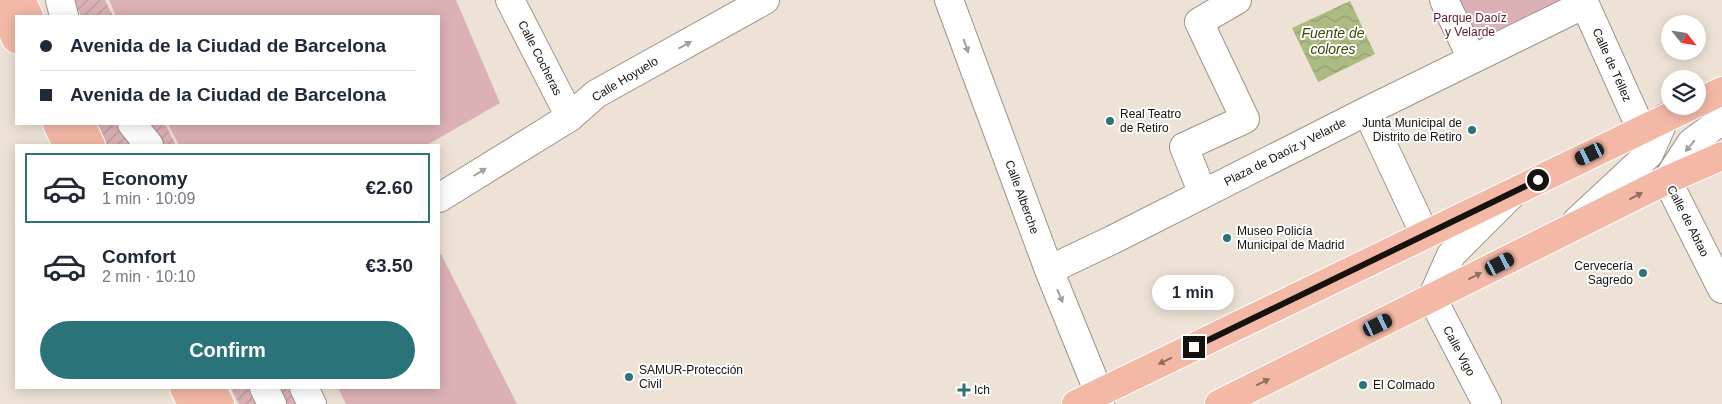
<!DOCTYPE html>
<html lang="en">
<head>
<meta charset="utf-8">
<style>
	body { margin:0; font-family:Helvetica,sans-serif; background:#f6f6f7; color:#1f2937; height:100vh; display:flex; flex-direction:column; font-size:19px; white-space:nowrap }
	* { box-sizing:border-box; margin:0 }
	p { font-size:16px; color:#747a83 }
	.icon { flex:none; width:28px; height:28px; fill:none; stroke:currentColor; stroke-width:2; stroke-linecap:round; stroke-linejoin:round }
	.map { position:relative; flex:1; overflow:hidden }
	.sheet { position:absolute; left:15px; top:144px; width:425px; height:245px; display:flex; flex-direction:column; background:#fff; border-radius:0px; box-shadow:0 2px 12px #0003 }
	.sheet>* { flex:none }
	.banner { position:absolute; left:15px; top:15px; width:425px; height:110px; border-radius:0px; box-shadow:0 2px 12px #0003; display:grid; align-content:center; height:110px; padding:0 25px; background:#fff }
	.needle { width:32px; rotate:120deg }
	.fabs { position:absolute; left:1661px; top:15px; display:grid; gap:10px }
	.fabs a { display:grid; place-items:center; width:45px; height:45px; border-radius:50%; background:#fff; box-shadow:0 2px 12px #0003; font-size:25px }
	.end { position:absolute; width:22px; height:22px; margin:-11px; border:6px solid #16120e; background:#fff; box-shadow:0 0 0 2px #fff }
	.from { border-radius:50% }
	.bubble { position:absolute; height:35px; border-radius:18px; background:#fff; box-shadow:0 2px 12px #0003; font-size:16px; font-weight:700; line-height:35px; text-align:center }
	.car { position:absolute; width:15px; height:30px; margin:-15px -8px; border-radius:6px; box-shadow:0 0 4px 1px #0007; background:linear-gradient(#222 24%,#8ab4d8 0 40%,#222 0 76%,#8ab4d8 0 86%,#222 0) }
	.banner b { display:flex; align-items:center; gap:18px; height:48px; font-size:19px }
	.banner b+b { border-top:1px solid #e0e1e3 }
	.banner i { width:12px; height:12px; background:#1f2937 }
	ul { padding:9px 0 0; list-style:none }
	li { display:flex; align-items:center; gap:15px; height:70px; margin:0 10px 8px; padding:0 15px; border:2px solid transparent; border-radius:0px }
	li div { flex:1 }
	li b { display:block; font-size:19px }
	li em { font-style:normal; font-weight:700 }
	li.on { border-color:#2a7479 }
	li>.icon { width:45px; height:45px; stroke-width:1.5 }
	.primary-button { display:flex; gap:10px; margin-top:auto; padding:10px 25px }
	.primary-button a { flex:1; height:58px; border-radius:30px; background:#2a7479; color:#fff; font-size:20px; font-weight:700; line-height:58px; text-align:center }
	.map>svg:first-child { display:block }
	.green { fill:#dcb1b5 }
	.garden { fill:url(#garden-furrows) }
	.water { fill:url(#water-waves) }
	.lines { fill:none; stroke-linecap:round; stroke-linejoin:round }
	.minor-casing { stroke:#9f948a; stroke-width:30 }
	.major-casing { stroke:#fff; stroke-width:30 }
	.minor { stroke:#fff; stroke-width:28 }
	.major { stroke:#f3b9a6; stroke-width:28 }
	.oneway { fill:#a2a09f }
	.oneway2 { fill:#906e62 }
	.route { stroke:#16120e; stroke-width:6 }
	.poi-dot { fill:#2a7479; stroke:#fff; stroke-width:2 }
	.labels { text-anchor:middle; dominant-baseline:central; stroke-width:4; stroke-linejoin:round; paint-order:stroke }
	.park-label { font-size:12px; fill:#651628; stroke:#fff }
	.street-label { font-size:12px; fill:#16120e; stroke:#fff }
	.poi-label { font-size:12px; fill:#16120e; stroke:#fff; text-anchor:start }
	.water-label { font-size:14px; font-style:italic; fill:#3a4701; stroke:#fff }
</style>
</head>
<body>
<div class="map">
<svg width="1722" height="404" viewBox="0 0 1722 404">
	<defs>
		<pattern id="garden-furrows" width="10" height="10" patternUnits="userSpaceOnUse" patternTransform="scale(1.25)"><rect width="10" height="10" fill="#dcb1b5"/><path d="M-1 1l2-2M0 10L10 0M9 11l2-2" fill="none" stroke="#bc979a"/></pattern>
		<pattern id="water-waves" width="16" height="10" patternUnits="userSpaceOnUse" patternTransform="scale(1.25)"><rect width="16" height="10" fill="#acbb81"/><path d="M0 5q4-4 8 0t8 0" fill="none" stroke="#93a06e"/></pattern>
	</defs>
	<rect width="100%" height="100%" fill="#eee2d6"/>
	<path class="green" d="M109 0H456L500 103 427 145H179L168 124H439V16H116Z
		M1430 0H1571L1457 60Z
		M441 254 517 404H346L338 388H439V256Z"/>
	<path class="garden" d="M74 0H105L113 16H81Z
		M97 124H116L132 145H107Z
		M144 124H165L176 145H161Z
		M231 388H254L261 404H239Z
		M272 388H293L301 404H280Z"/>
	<path class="water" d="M1350 1 1375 54 1318 82 1292 28Z"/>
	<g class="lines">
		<g class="minor-casing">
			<path id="minor" d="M60 0 64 16
				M510 0 570 117
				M949 0 1049 270 1099 393 1100 404
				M1444 0 1472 59
				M1583 0 1641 129
				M1367 111 1425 235
				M1722 120 1691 143 1667 180 1722 289
				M132 124 149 145
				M1203 194 1184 147 1245 119 1199 22 1237 0
				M439 198 570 117 596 94 765 0
				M1577 221 1649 154 1665 118
				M1049 270 1112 240 1367 111 1585 4
				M264 388 272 404
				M304 388 312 404
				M1487 404 1432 298 1451 255 1511 195"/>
		</g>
		<g class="major-casing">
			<path id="major" d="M21 0 29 16
				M0 5 16 39
				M1698 103 1722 91
				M57 124 67 145
				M81 124 91 145
				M184 388 192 404
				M212 388 220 404
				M1076 404 1691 106
				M1219 404 1667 180 1722 156"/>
		</g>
		<use href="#minor" class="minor"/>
		<use href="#major" class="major"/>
	</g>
	<defs><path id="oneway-solid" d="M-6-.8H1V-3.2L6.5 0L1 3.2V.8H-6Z" transform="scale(1.25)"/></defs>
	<g class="oneway">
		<use href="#oneway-solid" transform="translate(685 45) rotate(-29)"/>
		<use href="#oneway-solid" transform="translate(966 46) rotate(70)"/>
		<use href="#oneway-solid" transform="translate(1690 146) rotate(130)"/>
		<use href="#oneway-solid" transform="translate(480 172) rotate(-32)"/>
		<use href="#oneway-solid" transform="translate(1060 296) rotate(68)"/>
	</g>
	<g class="oneway2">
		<use href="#oneway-solid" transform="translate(1636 196) rotate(-27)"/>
		<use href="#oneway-solid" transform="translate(1475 276) rotate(-27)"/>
		<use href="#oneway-solid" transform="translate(1165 361) rotate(154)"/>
		<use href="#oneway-solid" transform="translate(1263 382) rotate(-26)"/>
	</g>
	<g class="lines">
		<path class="route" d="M1194 347 1538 180"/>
	</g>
	<g class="poi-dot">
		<circle cx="1110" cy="121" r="5"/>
		<circle cx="1472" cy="130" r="5"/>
		<circle cx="1227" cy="238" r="5"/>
		<circle cx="1643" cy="273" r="5"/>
		<circle cx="629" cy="377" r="5"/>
		<circle cx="1363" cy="385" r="5"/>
		<path d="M961.5 382.5h5v5h5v5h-5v5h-5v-5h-5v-5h5z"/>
	</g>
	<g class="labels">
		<g class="park-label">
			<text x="1470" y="18">Parque Daoíz<tspan x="1470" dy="14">y Velarde</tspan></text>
		</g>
		<g class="street-label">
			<text transform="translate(540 58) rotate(63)">Calle Cocheras</text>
			<text transform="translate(1612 65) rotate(66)">Calle de Téllez</text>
			<text transform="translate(625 79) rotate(-31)">Calle Hoyuelo</text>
			<text transform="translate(1285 152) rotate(-27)">Plaza de Daoíz y Velarde</text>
			<text transform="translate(1022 197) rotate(70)">Calle Alberche</text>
			<text transform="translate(1688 221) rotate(63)">Calle de Abtao</text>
			<text transform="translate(1459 351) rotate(62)">Calle Vigo</text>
		</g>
		<g class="poi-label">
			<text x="1120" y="114">Real Teatro<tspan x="1120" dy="14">de Retiro</tspan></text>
			<text x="1462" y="123" text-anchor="end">Junta Municipal de<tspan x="1462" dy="14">Distrito de Retiro</tspan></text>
			<text x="1237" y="231">Museo Policía<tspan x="1237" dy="14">Municipal de Madrid</tspan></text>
			<text x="1633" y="266" text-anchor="end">Cervecería<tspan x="1633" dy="14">Sagredo</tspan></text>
			<text x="639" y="370">SAMUR-Protección<tspan x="639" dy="14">Civil</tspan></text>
			<text x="1373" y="385">El Colmado</text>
			<text x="974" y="390">Ich</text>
		</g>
		<g class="water-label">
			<text x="1333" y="33">Fuente de<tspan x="1333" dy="16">colores</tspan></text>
		</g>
	</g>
</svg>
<div class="fabs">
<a><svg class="needle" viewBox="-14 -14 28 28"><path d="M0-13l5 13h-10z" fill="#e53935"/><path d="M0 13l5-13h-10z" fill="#747a83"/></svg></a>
<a><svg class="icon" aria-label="layers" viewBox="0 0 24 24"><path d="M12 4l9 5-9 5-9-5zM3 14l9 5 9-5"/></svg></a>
</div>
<i class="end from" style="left:1538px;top:180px"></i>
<i class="end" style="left:1194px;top:347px"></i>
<div class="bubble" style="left:1152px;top:275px;width:82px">1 min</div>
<i class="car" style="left:1590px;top:154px;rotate:244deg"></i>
<i class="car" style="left:1500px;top:264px;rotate:63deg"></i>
<i class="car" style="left:1378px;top:325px;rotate:64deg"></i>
<div class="banner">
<b><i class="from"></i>Avenida de la Ciudad de Barcelona</b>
<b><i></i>Avenida de la Ciudad de Barcelona</b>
</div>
<section class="sheet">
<ul>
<li class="on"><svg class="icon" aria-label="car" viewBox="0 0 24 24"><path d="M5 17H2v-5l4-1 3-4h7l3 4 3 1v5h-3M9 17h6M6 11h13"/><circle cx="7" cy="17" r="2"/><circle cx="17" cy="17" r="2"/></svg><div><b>Economy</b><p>1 min · 10:09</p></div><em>€2.60</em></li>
<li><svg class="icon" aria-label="car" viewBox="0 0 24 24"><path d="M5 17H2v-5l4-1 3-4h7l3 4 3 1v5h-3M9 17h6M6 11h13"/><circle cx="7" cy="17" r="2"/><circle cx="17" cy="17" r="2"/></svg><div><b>Comfort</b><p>2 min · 10:10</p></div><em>€3.50</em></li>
</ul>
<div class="primary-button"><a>Confirm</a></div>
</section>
</div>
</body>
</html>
